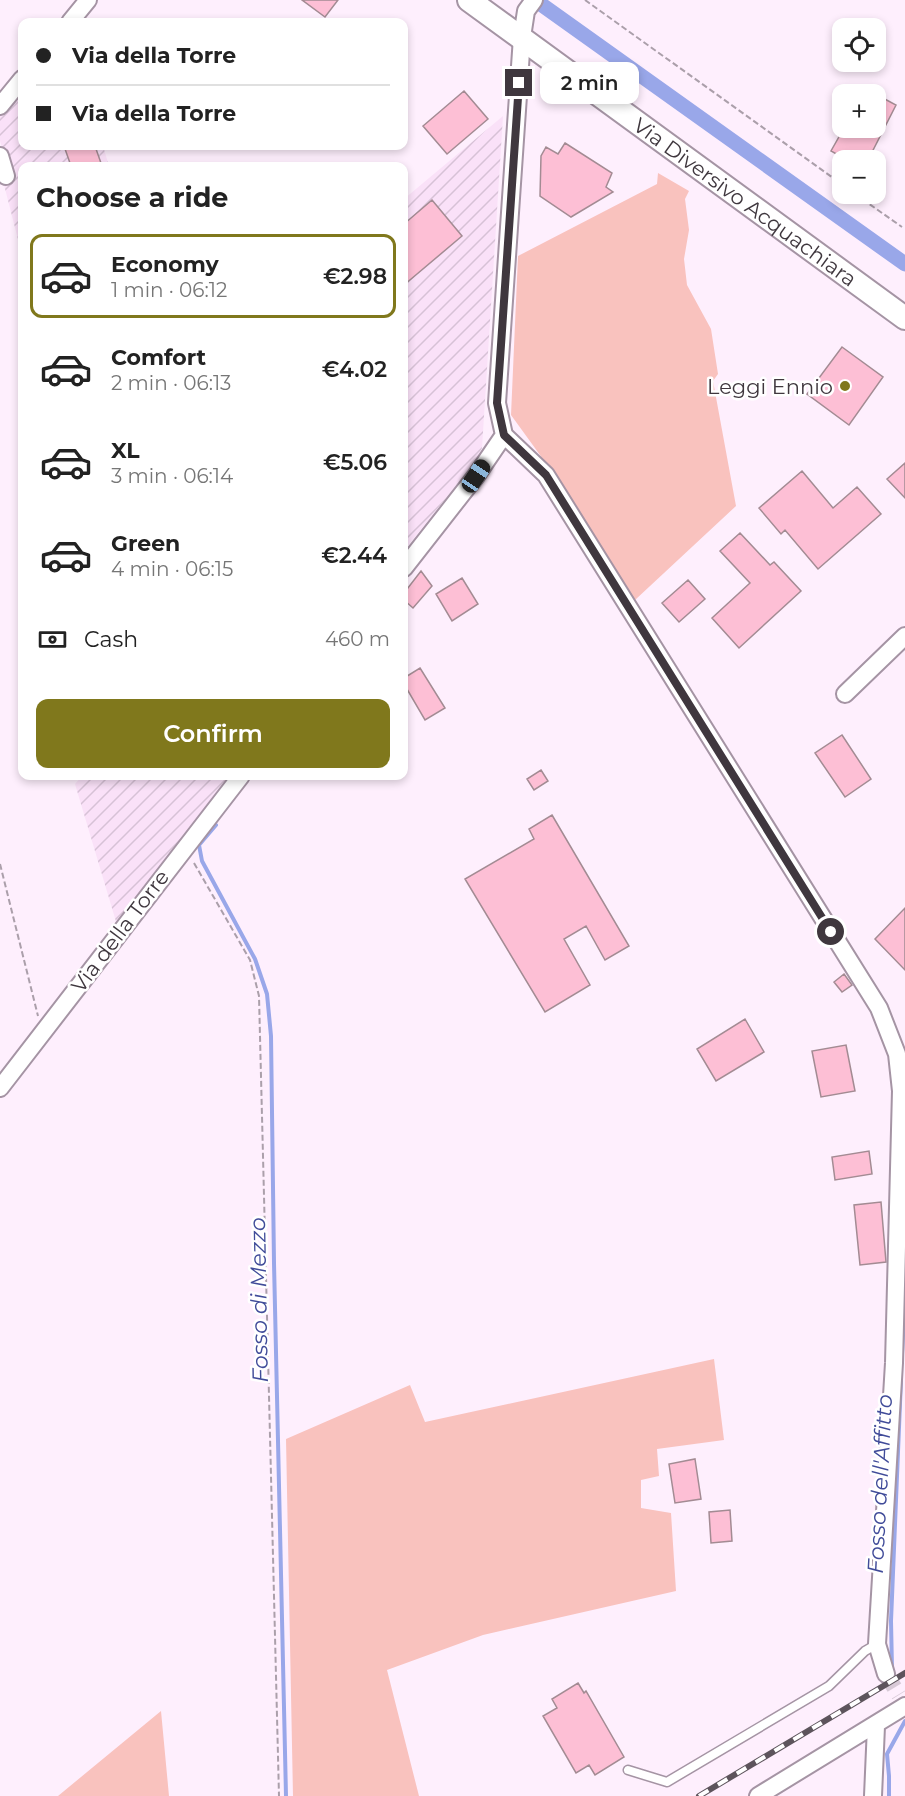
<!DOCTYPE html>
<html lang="en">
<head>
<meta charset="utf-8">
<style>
	body { margin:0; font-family:Montserrat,sans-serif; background:#f2f2f2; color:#222; height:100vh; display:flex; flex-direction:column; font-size:22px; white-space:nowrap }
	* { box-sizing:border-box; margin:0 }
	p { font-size:20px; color:#767676 }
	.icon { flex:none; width:33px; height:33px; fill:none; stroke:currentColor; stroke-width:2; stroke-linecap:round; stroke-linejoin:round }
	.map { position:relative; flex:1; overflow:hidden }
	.sheet { position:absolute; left:18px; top:162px; width:390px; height:618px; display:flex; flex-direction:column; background:#fff; border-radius:12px; box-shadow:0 3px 9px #0003 }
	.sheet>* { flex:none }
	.hud { position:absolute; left:18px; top:18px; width:390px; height:132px; border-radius:12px; box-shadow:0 3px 9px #0003; display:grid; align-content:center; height:132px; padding:0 18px; background:#fff }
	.buttons { position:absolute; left:832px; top:18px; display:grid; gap:12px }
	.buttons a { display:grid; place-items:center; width:54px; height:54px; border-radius:12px; background:#fff; box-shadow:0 3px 9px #0003; font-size:30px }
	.end { position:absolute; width:27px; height:27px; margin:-14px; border:8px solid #3f373e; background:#fff; box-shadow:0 0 0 3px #fff }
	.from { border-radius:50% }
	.bubble { position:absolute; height:42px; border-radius:12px; background:#fff; box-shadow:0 3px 9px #0003; font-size:20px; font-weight:600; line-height:42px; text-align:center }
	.car { position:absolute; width:18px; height:36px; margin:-18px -9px; border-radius:8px; box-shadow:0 0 4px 2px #0007; background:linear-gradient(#222 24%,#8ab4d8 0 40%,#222 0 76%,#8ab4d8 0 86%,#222 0) }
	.hud b { display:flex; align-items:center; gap:21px; height:57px; font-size:22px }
	.hud b+b { border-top:2px solid #e0e0e0 }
	.hud i { width:15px; height:15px; background:#222 }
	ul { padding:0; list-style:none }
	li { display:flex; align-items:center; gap:18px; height:84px; margin:0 12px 9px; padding:0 6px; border:3px solid transparent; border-radius:12px }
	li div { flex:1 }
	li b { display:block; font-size:22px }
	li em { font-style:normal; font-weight:600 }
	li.active { border-color:#80781c }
	li>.icon { width:54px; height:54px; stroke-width:1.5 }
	h2 { padding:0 18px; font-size:27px; line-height:72px }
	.pay { display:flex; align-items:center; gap:15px; height:66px; padding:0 18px; font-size:22px }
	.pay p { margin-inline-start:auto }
	.button { display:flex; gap:12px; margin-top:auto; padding:12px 18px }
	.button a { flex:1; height:69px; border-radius:12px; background:#80781c; color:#fff; font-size:24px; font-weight:600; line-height:69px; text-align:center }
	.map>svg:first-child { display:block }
	.industrial { fill:url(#industrial-furrows) }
	.green { fill:#f9c2be }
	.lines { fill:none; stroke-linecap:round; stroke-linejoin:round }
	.stream { stroke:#99a7e9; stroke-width:4 }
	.canal { stroke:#99a7e9; stroke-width:15 }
	.building { fill:#fdbfd5; stroke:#a38b93; stroke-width:1.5 }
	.street-tunnel { stroke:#d8cad7; stroke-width:16; stroke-dasharray:16 8; stroke-linecap:butt }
	.lane-casing { stroke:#a594a4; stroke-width:11 }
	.street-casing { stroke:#a594a4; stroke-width:20 }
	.secondary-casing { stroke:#a594a4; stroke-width:26 }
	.path { stroke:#ab9faa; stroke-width:2; stroke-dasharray:6 3; stroke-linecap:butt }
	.lane { stroke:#fff; stroke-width:8 }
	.street { stroke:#fff; stroke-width:16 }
	.secondary { stroke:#fff; stroke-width:22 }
	.rail-casing { stroke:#5d545c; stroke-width:6 }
	.rail { stroke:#fff; stroke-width:4; stroke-dasharray:11; stroke-linecap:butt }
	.route { stroke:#3f373e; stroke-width:8 }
	.poi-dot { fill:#80781c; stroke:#fff; stroke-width:2 }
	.labels { text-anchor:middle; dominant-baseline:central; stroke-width:5; stroke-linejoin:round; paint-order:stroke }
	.street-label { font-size:21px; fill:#3f373e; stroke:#fff }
	.poi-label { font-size:21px; fill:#3f373e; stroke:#fff; text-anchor:end }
	.water-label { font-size:22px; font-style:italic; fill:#404b99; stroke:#fff }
</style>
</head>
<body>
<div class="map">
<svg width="905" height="1796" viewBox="0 0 905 1796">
	<defs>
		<pattern id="industrial-furrows" width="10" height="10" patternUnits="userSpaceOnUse" patternTransform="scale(1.5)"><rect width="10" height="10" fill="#fae1f8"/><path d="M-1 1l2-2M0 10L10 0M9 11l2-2" fill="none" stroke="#d7c2d6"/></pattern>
	</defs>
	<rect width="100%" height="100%" fill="#feeffd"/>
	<path class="industrial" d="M22 89V146H103L109 166H22V255L2 177 10 175 0 141V116Z
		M503 116 482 448 476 460 407 547 404 543V199Z
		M82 776H233L117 925 75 784Z"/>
	<path class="green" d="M658 173 689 191 685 199 689 230 684 259 687 285 711 329 718 374 713 381 736 506 635 600 540 455 511 415 518 256 657 184Z
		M714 1359 724 1440 657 1449 659 1476 641 1480V1508L671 1513 676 1591 483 1635 387 1670 419 1796H293L286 1439 410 1385 425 1422Z
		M161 1711 169 1796H58Z"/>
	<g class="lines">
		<path class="stream" d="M216 825 199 845 202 861 255 959 267 994 271 1036 274 1263 286 1796
			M902 1354 905 1298
			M892 1669 891 1621 901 1379
			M889 1796V1776L887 1754 905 1721"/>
		<path class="canal" d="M535 0 905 264"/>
	</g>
	<path class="building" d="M302 0H338L325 17Z
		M464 91 488 119 447 154 423 126Z
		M881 97 896 105 868 160H847L831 151 844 128 861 136 865 128H876V106Z
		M565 143 612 173 606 187 613 192 571 217 540 196 541 156 546 147 558 154Z
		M64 146H95L102 166H71Z
		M432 200 462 236 404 285V224Z
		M842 347 883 377 849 425 807 394Z
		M905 463V498L887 479Z
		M802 471 833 508 857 487 881 514 818 569 785 530 781 534 759 508Z
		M740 533 770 565 774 562 801 591 739 648 712 618 750 583 720 551Z
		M421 571 432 586 413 608 404 600V593Z
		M462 578 478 604 452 621 436 594Z
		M688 580 705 599 679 622 662 603Z
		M420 668 445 708 425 720 404 684V678Z
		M842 735 871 779 845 797 815 753Z
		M541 770 548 781 534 790 527 779Z
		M552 815 629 946 605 960 586 926 564 939 590 985 545 1012 465 879 534 839 529 829Z
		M905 908V970L875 939Z
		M844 974 852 985 842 992 834 982Z
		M745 1019 764 1052 716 1081 697 1049Z
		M846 1045 855 1091 821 1097 812 1051Z
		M869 1151 872 1174 835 1180 832 1157Z
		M881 1202 886 1262 860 1265 854 1205Z
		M695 1459 701 1499 675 1503 669 1464Z
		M730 1510 732 1541 711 1543 709 1512Z
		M578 1683 584 1693 586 1691 624 1757 595 1775 589 1765 576 1773 543 1716 557 1708 552 1699Z"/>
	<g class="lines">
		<path class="street-tunnel" d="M886 1674 899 1695"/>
		<g class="lane-casing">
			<path id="lane" d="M628 1770 667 1782 829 1686 865 1651 877 1644"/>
		</g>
		<g class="street-casing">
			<path id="street" d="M70 22 88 0
				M0 106 22 79
				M0 156 6 176
				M504 435 546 475 879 1008 897 1054 901 1091 894 1363 877 1644 886 1674
				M404 568 476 476 504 435 497 403 522 37 526 11 534 0
				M845 694 905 636
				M0 1088 241 776
				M758 1796 905 1706
				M873 1796 876 1726"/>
		</g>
		<g class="secondary-casing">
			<g id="secondary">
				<path id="s1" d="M469 0 905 318"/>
			</g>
		</g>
		<path class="path" d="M585 0 843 185
			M855 194 902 227
			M194 863 250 960 259 996 279 1796
			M0 864 38 1016"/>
		<use href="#lane" class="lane"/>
		<use href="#street" class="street"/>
		<use href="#secondary" class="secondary"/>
		<g class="rail-casing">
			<path id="rail" d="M699 1796 905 1673"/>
		</g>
		<use href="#rail" class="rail"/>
	</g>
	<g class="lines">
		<path class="route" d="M519 83 497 403 504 435 546 475 831 932"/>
	</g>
	<circle class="poi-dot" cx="845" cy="386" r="6"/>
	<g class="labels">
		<g class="street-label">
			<text stroke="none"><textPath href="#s1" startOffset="342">Via Diversivo Acquachiara</textPath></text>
			<text transform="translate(120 931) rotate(-53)">Via della Torre</text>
		</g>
		<g class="poi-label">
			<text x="833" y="386">Leggi Ennio</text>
		</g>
		<g class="water-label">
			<text transform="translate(259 1300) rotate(-91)">Fosso di Mezzo</text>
			<text transform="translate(880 1484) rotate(-87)">Fosso dell'Affitto</text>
		</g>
	</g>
</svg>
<div class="buttons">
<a><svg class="icon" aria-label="locate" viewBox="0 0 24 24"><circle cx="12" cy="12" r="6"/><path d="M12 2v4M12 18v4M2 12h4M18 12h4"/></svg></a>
<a>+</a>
<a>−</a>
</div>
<i class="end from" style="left:831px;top:932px"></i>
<i class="end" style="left:519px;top:83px"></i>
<div class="bubble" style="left:540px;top:62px;width:99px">2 min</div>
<i class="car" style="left:476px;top:476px;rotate:34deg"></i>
<div class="hud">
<b><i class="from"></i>Via della Torre</b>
<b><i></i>Via della Torre</b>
</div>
<section class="sheet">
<h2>Choose a ride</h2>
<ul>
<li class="active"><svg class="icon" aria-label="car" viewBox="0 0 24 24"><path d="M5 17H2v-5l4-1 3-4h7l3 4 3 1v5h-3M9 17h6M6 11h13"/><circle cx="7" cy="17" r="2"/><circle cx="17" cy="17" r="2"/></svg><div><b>Economy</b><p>1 min · 06:12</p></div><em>€2.98</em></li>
<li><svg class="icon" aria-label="car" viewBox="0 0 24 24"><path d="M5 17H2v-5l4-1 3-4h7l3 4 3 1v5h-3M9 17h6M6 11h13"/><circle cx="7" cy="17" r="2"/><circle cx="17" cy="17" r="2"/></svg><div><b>Comfort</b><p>2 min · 06:13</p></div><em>€4.02</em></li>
<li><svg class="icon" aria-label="car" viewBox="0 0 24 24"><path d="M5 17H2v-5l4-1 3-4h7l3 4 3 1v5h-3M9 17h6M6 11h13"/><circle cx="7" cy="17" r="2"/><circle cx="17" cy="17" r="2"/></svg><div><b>XL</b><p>3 min · 06:14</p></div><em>€5.06</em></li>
<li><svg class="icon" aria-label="car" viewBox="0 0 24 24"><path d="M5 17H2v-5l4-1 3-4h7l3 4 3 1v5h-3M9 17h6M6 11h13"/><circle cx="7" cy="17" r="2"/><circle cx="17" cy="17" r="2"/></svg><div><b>Green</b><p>4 min · 06:15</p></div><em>€2.44</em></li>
</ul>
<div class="pay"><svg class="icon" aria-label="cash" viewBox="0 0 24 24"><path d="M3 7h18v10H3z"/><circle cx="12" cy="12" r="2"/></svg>Cash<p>460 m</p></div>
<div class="button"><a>Confirm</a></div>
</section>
</div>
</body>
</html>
